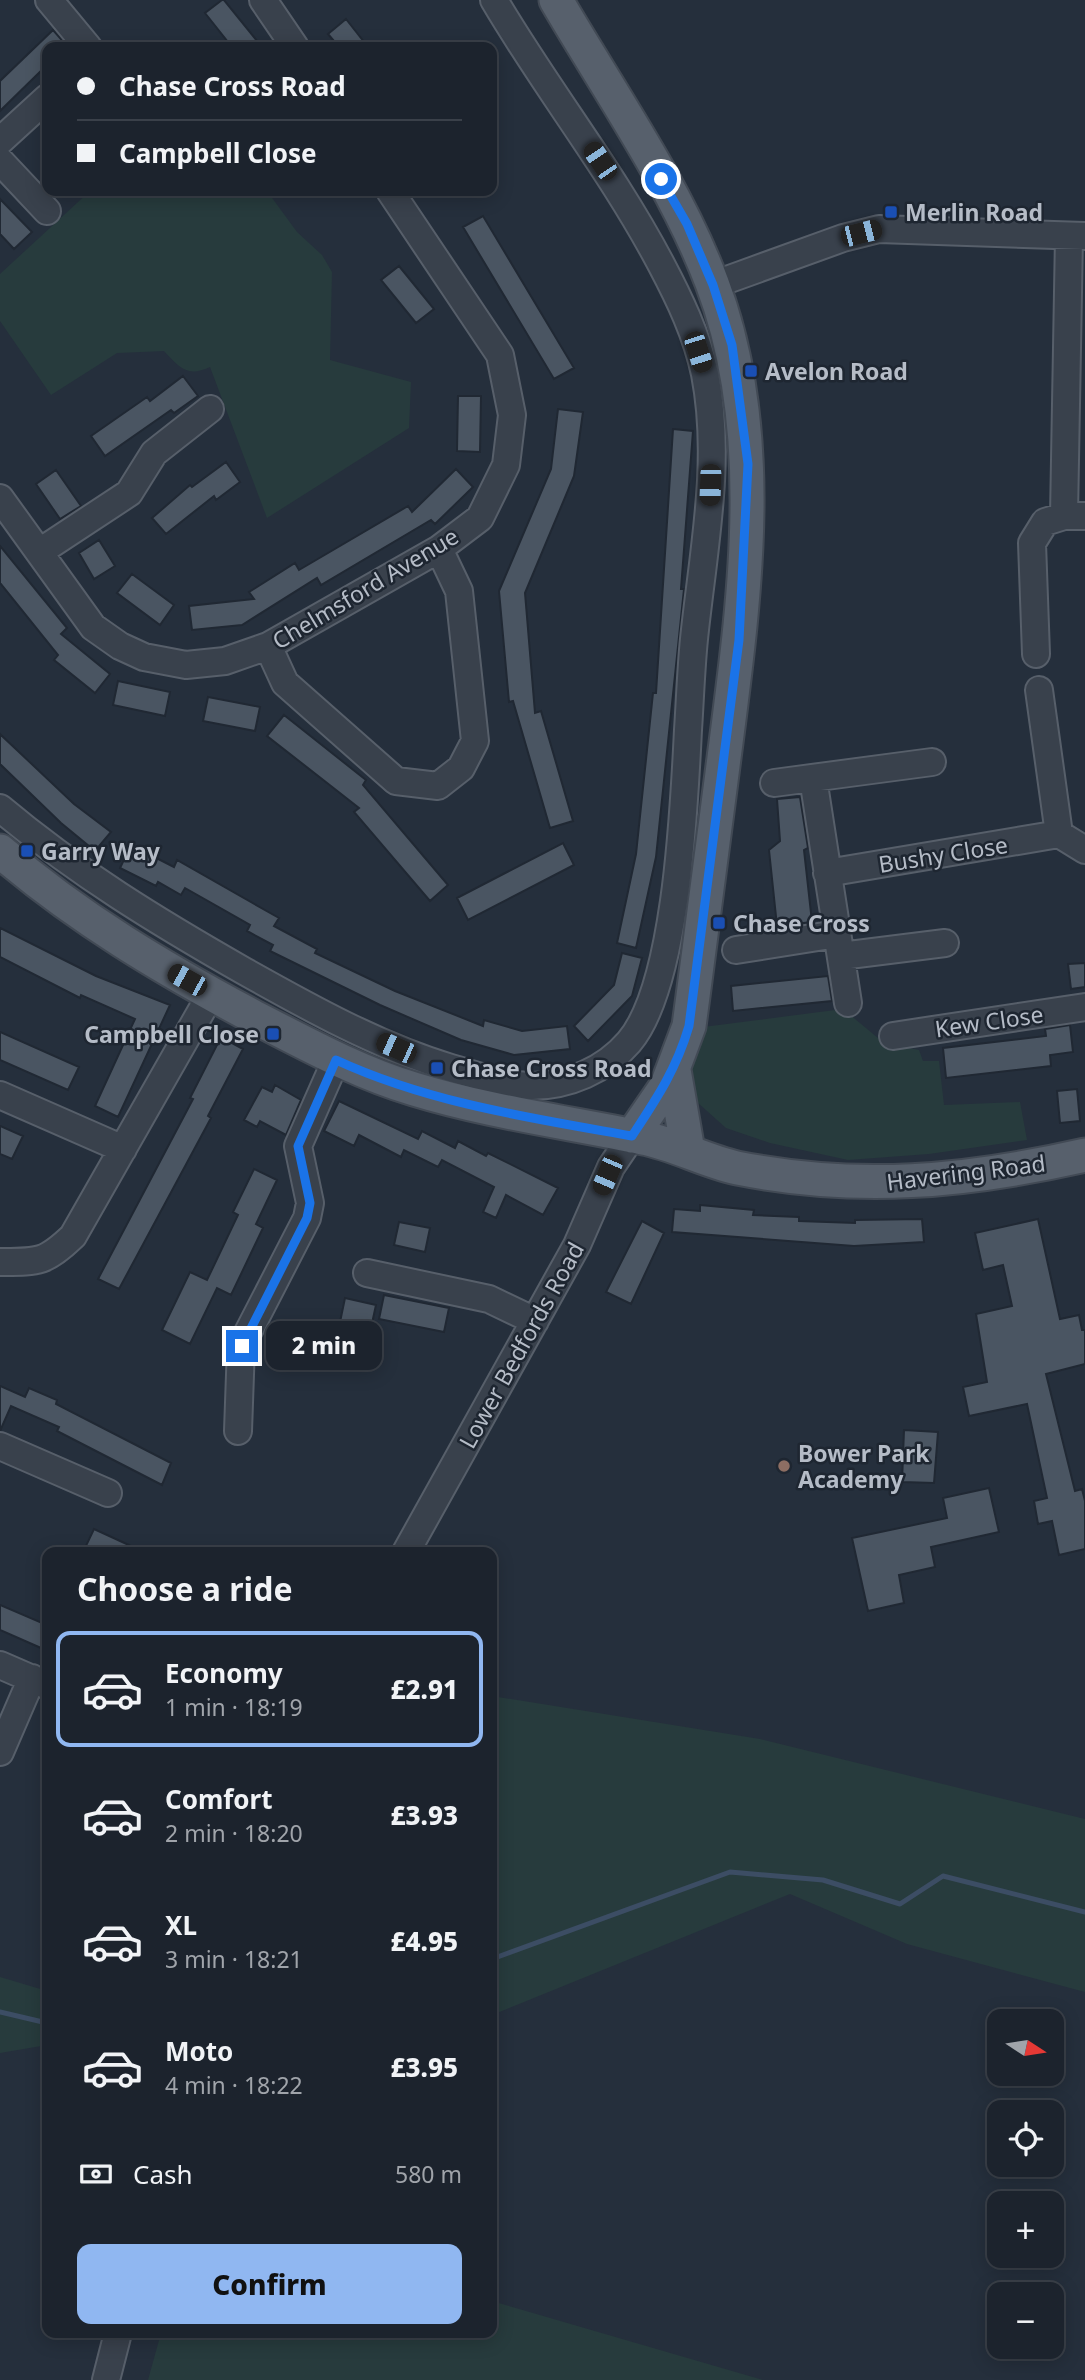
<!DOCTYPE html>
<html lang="en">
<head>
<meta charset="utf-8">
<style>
	body { margin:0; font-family:"Noto Sans",sans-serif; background:#252b35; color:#f1f3f6; height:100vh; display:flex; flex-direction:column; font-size:26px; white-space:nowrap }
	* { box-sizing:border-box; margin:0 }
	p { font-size:23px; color:#a0a4aa }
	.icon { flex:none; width:38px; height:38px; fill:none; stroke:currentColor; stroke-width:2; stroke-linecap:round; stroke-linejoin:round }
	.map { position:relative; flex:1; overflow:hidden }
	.side { position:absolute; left:42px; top:1547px; width:455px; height:791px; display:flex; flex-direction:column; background:#1c232d; border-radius:14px; box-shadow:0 4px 18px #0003,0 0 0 2px #3a4049 }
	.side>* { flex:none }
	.guide { position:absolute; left:42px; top:42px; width:455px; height:154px; border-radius:14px; box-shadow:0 4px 18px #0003,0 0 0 2px #3a4049; display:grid; align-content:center; height:154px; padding:0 35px; background:#1c232d }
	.needle { width:46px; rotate:102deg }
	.controls { position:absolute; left:987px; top:2009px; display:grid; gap:14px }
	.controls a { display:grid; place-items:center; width:77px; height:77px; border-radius:14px; background:#1c232d; box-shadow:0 4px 18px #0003,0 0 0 2px #3a4049; font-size:35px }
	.end { position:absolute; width:32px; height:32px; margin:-16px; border:9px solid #1a73e8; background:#fff; box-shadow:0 0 0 4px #fff }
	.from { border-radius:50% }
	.bubble { position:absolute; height:49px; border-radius:14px; background:#1c232d; box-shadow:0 4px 18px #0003,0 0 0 2px #3a4049; font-size:23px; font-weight:800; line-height:49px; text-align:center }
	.car { position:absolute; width:21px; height:42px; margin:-21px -10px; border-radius:9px; box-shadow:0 0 5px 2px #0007; background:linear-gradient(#222 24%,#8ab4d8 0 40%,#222 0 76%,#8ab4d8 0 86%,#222 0) }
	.guide b { display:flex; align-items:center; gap:24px; height:66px; font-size:26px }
	.guide b+b { border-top:2px solid #3a4049 }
	.guide i { width:18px; height:18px; background:#f1f3f6 }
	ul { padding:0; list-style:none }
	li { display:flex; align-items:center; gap:21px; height:116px; margin:0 14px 10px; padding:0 21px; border:4px solid transparent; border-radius:14px }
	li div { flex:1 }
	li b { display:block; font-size:26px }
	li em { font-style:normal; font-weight:800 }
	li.active { border-color:#90b7f1 }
	li>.icon { width:63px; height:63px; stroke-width:1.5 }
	h2 { padding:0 35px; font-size:32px; line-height:84px }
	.pay { display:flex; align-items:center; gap:18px; height:77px; padding:0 35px; font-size:26px }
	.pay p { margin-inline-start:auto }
	.button { display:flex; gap:14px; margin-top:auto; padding:14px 35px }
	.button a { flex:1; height:80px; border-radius:14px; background:#90b7f1; color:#111; font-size:28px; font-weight:800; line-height:80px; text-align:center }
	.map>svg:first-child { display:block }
	.green { fill:#273b3d }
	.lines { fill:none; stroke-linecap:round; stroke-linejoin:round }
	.stream { stroke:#3c4d64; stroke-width:5 }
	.building { fill:#4a5562; stroke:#202833; stroke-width:2 }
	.minor-casing { stroke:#575f6a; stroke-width:30 }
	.major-casing { stroke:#424a55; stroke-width:37 }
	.minor { stroke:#39414c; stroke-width:26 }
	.major { stroke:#57606c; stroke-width:33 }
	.route { stroke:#1a73e8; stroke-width:9 }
	.transit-dot { fill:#1a4fb4; stroke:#1e2631; stroke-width:2.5 }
	.education-dot { fill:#8d6e63; stroke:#1e2631; stroke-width:2.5 }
	.labels { text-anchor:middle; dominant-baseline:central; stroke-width:5; stroke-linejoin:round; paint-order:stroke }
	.poi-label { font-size:23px; font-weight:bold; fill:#b5bcc7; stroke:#1e2631; text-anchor:start }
	.street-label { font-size:23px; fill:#b5bcc7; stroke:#1e2631 }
</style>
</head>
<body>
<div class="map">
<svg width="1085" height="2380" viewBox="0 0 1085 2380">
	<rect width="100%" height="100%" fill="#252f3c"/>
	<path class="green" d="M90 191H267L297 232 322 255 332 272 330 360 411 382 409 428 267 518 210 367C187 378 179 367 164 351L117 353 51 395 0 321V274Z
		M843 1009 884 1043 919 1050 923 1061H939L944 1105 1020 1102 1027 1140 929 1154 848 1160 770 1143 726 1128 678 1085 703 1027Z
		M492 1696 760 1739 1085 1819V1992L907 1944 790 1894 492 2015Z
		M0 1977 47 1991V2045L0 2053Z
		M492 2301 763 2380H148L161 2333H492Z"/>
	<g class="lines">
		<path class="stream" d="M492 1959 730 1872 823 1880 900 1904 943 1876 1085 1912
			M0 2012 47 2023"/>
	</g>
	<path class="building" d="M222 0H224L262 47H232L205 13Z
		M346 19 368 47H339L328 34Z
		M53 30 68 47H47V65L0 111V81Z
		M0 199 32 232 14 249 0 234Z
		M483 216 574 368 554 379 463 227Z
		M399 266 434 309 416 323 381 280Z
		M183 376 198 396 174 413 171 410 105 456 91 436 147 397 150 401Z
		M458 396H481L480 452 457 451Z
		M558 409 583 412 574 476 525 593 535 713 541 711 573 821 550 828 513 701 509 702 499 591 551 469Z
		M673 429 693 431 681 589H684L656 857 636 948 617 943 636 854 653 693H656Z
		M226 462 240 482 216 500 214 496 166 534 152 518 190 485 192 487Z
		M456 469 473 487 435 524 431 520 321 585 317 578 242 625 192 630 189 606 254 599 249 592 295 563 299 570 408 506 412 512Z
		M56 470 81 506 60 519 36 484Z
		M99 540 115 566 94 579 79 553Z
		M0 546 67 628 61 634 110 674 95 693 54 660 58 655 0 583Z
		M132 574 174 605 160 625 117 593Z
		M118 681 170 692 165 716 113 705Z
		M208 697 260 707 255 731 203 721Z
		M284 715 366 780 363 785 448 885 430 901 354 812 359 808 267 736Z
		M0 734 74 804 111 832 95 851 61 823 0 764Z
		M800 797 808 848 804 850 812 922 777 926 769 850 780 841 777 799Z
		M563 843 574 865 468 920 457 898Z
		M131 845 174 867 177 860 279 918 274 926 317 949 315 953 395 991 483 1026 484 1020 522 1031 567 1026 570 1049 514 1055 461 1040 380 1005 270 951 273 945 247 931 250 925 185 888 181 895 158 882 156 886 120 868Z
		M0 928 96 976 170 1005 118 1117 95 1106 135 1019 81 995 80 998 0 957Z
		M622 953 642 958 632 996 588 1041 574 1026 614 985Z
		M1085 963V987L1071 989 1068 964Z
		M828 976 832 1001 733 1011 731 986Z
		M1070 1025 1073 1052 1050 1055 1051 1066 946 1078 943 1048 1046 1036 1045 1029Z
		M0 1032 79 1067 68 1090 0 1060Z
		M221 1037 243 1049 208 1116 211 1118 119 1289 98 1279 193 1099 190 1098Z
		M275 1085 301 1100 286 1135 260 1121 257 1127 244 1120 262 1087 272 1092Z
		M1077 1089 1080 1121 1060 1123 1057 1091Z
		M339 1101 418 1139 422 1131 455 1148 458 1141 486 1156 488 1153 558 1188 543 1215 506 1195 496 1218 483 1212 494 1187 442 1160 438 1167 404 1150 401 1157 359 1135 354 1146 324 1131Z
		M0 1126 23 1136 12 1159 0 1154Z
		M254 1169 277 1180 256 1224 263 1228 231 1295 217 1288 190 1344 162 1330 190 1272 207 1280 238 1215 233 1212Z
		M700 1205 754 1210 753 1215 799 1217V1221L855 1223V1220L922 1219 924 1242 854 1246 672 1232 674 1209 700 1211Z
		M1038 1219 1060 1319 1079 1315 1082 1330H1085V1364L1046 1374 1075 1491 1082 1489 1085 1501V1549L1059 1555 1052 1521 1038 1524 1034 1501 1047 1498 1027 1404 969 1416 963 1387 987 1382 976 1314 1012 1306 1003 1265 983 1270 975 1233Z
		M642 1221 664 1233 631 1304 606 1292Z
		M399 1222 430 1228 425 1252 394 1245Z
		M384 1295 449 1308 444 1332 379 1319Z
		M345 1298 376 1305 371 1328 340 1322Z
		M0 1386 25 1397 29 1388 57 1400 56 1404 171 1463 162 1485 57 1431 59 1427 11 1406 0 1431Z
		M904 1430 938 1432 934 1483 902 1482Z
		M989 1488 999 1532 931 1547 935 1567 899 1575 904 1603 868 1611 852 1538 947 1518 943 1498Z
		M94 1529 144 1552H83Z
		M0 1605 47 1625 41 1648 0 1630Z"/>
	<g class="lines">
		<g class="minor-casing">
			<path id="minor" d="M49 0 88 47
				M263 0 295 47
				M0 141 47 98
				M0 161 47 211
				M713 285 843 238 879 229 1085 236
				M0 498 93 627 120 646 144 657 186 665 225 661 268 646 439 549 480 518 506 465 512 415 500 355 390 191
				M1064 516 1069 236
				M41 551 129 493 154 453 210 409
				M268 646 285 683 396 781 438 786 461 768 475 741 459 591 439 549
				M1036 654 1032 543 1045 522 1064 516H1085
				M1039 690 1059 834 1085 850
				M813 778 848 1003
				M774 783 932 762
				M0 808C76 872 158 922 244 971 310 1008 378 1046 451 1068 477 1076 504 1085 531 1086 568 1086 605 1070 629 1042 677 986 684 807 688 730 690 700 691 669 694 639 703 552 722 461 705 374 697 335 679 298 661 264 612 171 547 90 494 0
				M827 873 1059 834
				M736 950 837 934
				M841 956 945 943
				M893 1036 1085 1007
				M0 1095 123 1149
				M0 1262C38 1262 45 1263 73 1236L211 994
				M367 1273 489 1299 535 1321
				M238 1431 241 1346 307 1218 310 1203 298 1146 336 1060
				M0 1446 108 1493
				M406 1552 577 1245 611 1167 632 1136
				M0 1665 46 1685
				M0 1752 32 1678
				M106 2380 118 2333"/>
		</g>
		<g class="major-casing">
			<path id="major" d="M556 0C609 91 675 185 712 283 769 433 744 603 724 758 712 848 701 937 689 1026L667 1085 632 1136
				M0 851C78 918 164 969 254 1017 307 1044 357 1072 414 1089 489 1112 566 1122 643 1138 675 1144 705 1161 737 1168 858 1192 966 1182 1085 1155
				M674 1070 688 1151"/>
		</g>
		<use href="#minor" class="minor"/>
		<use href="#major" class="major"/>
	</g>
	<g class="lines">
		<path class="route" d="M242 1346 307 1218 310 1203 298 1146 336 1060C429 1103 531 1118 632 1136 657 1098 676 1070 689 1026L739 640 748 464 732 345 713 285 687 224 661 179"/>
	</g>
	<g class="transit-dot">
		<rect x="884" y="205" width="14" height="14" rx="3.5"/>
		<rect x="744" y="364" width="14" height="14" rx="3.5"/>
		<rect x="20" y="844" width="14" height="14" rx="3.5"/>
		<rect x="712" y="916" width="14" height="14" rx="3.5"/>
		<rect x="266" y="1027" width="14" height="14" rx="3.5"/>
		<rect x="430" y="1061" width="14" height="14" rx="3.5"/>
	</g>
	<circle class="education-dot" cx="784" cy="1466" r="7"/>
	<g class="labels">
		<g class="poi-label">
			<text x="905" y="212">Merlin Road</text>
			<text x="765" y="371">Avelon Road</text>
			<text x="41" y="851">Garry Way</text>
			<text x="733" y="923">Chase Cross</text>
			<text x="259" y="1034" text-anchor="end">Campbell Close</text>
			<text x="451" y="1068">Chase Cross Road</text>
			<text x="798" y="1453">Bower Park<tspan x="798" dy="26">Academy</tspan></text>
		</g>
		<g class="street-label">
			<text transform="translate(365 588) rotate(-31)">Chelmsford Avenue</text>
			<text transform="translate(943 854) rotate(-9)">Bushy Close</text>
			<text transform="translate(989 1021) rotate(-8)">Kew Close</text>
			<text transform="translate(966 1172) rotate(-7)">Havering Road</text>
			<text transform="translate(521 1345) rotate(-61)">Lower Bedfords Road</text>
		</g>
	</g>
</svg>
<div class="controls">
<a><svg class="needle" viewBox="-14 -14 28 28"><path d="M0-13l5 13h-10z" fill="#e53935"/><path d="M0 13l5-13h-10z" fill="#a0a4aa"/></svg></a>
<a><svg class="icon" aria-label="locate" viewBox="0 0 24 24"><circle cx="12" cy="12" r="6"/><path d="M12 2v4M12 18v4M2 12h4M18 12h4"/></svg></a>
<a>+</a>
<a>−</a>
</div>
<i class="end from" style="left:661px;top:179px"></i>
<i class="end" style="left:242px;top:1346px"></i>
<div class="bubble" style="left:266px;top:1321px;width:116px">2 min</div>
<i class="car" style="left:600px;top:161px;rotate:326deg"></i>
<i class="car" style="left:861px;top:233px;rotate:76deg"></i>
<i class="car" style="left:698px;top:352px;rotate:162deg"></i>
<i class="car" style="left:710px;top:485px;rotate:182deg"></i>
<i class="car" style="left:187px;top:980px;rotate:299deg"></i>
<i class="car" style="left:396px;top:1048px;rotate:294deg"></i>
<i class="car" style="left:607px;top:1175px;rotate:203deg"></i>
<div class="guide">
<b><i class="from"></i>Chase Cross Road</b>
<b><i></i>Campbell Close</b>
</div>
<section class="side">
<h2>Choose a ride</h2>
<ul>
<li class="active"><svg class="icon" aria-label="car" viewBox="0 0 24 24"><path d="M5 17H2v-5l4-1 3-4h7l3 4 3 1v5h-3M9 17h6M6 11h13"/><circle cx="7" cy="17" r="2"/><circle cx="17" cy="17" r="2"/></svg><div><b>Economy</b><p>1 min · 18:19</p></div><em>£2.91</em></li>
<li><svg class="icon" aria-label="car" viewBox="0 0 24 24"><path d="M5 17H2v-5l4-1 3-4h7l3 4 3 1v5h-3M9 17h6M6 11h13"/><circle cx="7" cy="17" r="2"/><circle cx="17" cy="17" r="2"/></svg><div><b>Comfort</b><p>2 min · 18:20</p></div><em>£3.93</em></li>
<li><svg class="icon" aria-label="car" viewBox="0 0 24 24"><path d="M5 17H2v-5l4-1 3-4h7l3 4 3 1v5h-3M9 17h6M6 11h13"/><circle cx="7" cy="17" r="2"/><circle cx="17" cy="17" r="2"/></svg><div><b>XL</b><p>3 min · 18:21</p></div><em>£4.95</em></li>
<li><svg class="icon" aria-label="car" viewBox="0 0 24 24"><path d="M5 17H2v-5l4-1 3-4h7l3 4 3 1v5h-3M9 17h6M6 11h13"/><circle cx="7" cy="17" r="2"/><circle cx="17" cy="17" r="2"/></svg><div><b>Moto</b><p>4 min · 18:22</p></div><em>£3.95</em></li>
</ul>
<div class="pay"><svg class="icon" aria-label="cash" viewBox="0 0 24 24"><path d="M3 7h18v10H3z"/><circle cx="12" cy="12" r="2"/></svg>Cash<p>580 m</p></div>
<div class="button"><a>Confirm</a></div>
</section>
</div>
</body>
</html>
